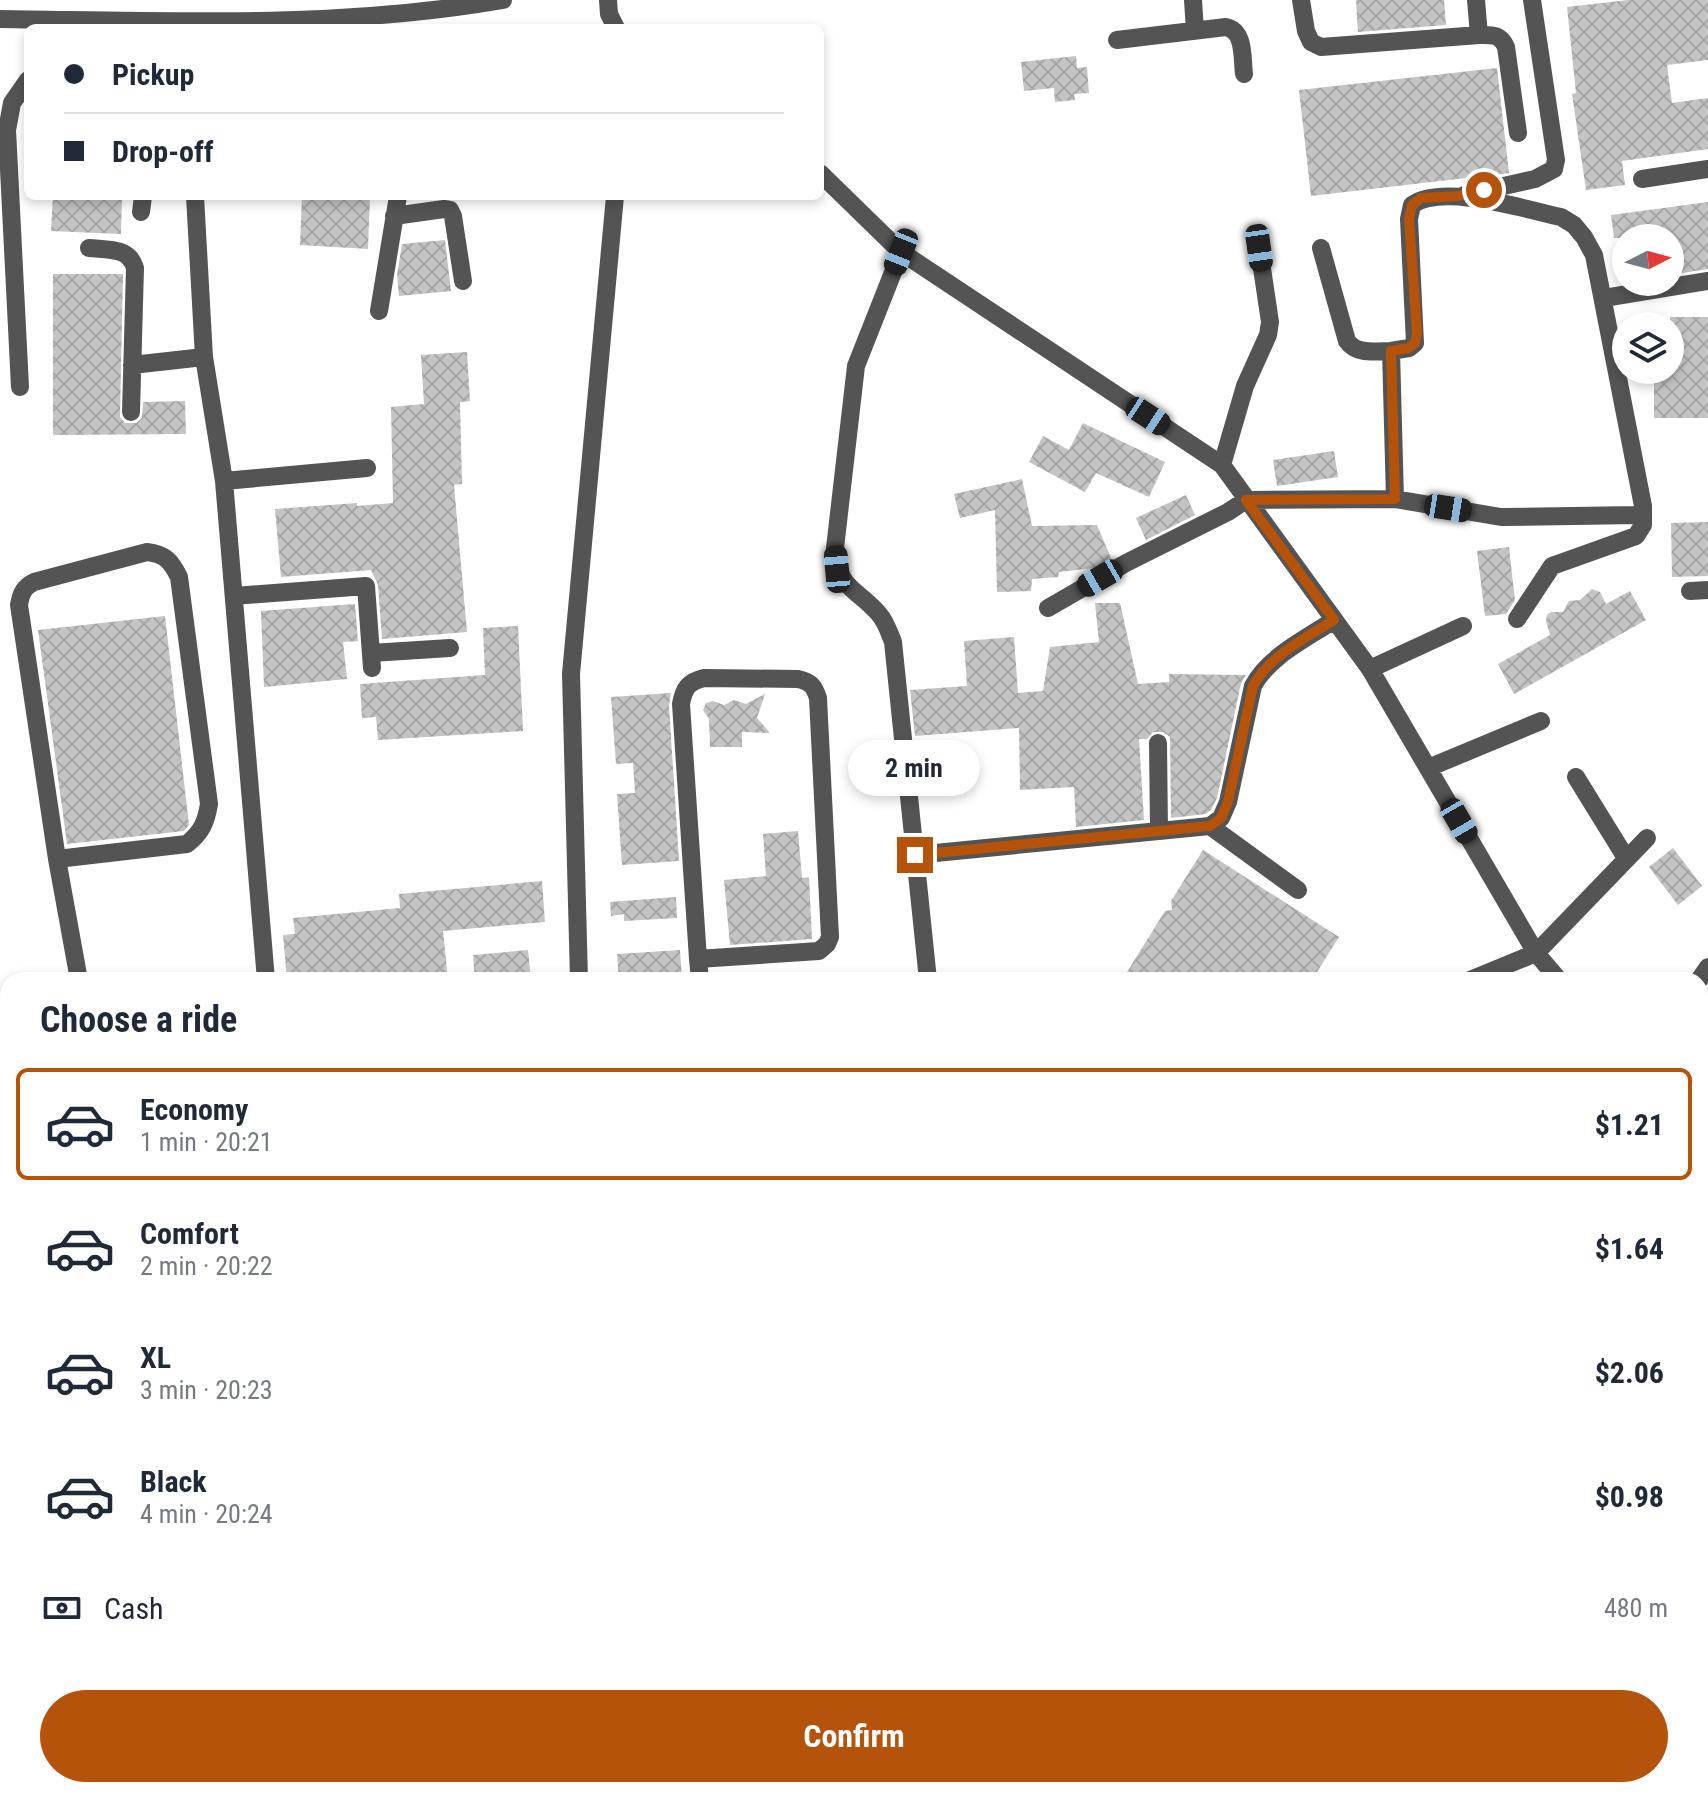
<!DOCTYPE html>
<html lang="en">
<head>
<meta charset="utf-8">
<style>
	body { margin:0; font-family:"Roboto Condensed",sans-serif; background:#f6f6f7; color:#1f2937; height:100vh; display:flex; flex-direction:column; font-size:30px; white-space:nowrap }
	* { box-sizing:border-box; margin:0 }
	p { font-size:26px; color:#747a83 }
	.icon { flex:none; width:44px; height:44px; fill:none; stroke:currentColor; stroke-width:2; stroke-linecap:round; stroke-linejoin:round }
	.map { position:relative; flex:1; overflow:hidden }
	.side { position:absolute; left:0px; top:972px; width:1708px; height:826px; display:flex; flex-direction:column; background:#fff; border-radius:24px 24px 0 0; box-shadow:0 4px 12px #0003 }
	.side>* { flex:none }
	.banner { position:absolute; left:24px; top:24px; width:800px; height:176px; border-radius:12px; box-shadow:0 4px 12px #0003; display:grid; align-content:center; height:176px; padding:0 40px; background:#fff }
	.needle { width:52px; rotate:84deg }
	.tools { position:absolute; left:1612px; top:224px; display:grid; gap:16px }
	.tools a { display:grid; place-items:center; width:72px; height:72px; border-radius:50%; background:#fff; box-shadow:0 4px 12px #0003; font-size:40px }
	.end { position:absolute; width:36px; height:36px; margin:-18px; border:10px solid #b45309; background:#fff; box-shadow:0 0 0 4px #fff }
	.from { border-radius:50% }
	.bubble { position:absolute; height:56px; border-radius:28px; background:#fff; box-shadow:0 4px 12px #0003; font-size:26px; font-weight:700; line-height:56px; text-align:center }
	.car { position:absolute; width:24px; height:48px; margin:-24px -12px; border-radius:10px; box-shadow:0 0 6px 2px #0007; background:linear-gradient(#222 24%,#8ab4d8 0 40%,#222 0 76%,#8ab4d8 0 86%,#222 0) }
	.banner b { display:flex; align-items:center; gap:28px; height:76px; font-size:30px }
	.banner b+b { border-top:2px solid #e0e1e3 }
	.banner i { width:20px; height:20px; background:#1f2937 }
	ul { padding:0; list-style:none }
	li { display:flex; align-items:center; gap:24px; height:112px; margin:0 16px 12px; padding:0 24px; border:4px solid transparent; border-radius:12px }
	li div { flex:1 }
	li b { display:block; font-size:30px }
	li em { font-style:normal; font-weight:700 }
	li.on { border-color:#b45309 }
	li>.icon { width:72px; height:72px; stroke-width:1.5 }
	h2 { padding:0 40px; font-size:36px; line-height:96px }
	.pay { display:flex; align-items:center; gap:20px; height:88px; padding:0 40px; font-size:30px }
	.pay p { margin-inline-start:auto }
	.primary-button { display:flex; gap:16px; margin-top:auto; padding:16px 40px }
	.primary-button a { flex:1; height:92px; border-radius:48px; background:#b45309; color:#fff; font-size:32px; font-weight:700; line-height:92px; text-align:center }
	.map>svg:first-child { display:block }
	.building { fill:url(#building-cross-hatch) }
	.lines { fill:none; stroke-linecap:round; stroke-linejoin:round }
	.major-casing { stroke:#dbdbdb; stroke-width:22 }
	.minor { stroke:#545454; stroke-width:18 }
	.major { stroke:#000; stroke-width:20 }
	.route { stroke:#b45309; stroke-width:10 }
</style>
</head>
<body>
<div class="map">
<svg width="1708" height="1797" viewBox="0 0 1708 1797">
	<defs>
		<pattern id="building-cross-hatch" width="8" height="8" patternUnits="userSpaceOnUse" patternTransform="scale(2)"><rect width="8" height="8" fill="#c4c4c4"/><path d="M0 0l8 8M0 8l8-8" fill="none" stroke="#a7a7a7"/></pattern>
	</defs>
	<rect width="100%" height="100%" fill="#fff"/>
	<path class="building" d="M1356 0H1444L1446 25 1358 32Z
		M1628 0H1708V60L1667 65 1672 103 1708 98V149L1622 161 1625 185 1586 190 1572 94 1576 93 1567 7Z
		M1076 56 1077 68 1087 67 1089 93 1074 94 1075 100 1055 102 1054 88 1024 91 1021 62Z
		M1497 68 1509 173 1311 196 1299 90Z
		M53 196H122L121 234 51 231Z
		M302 196H370L368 249 300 245Z
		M1708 202V269L1670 275V238H1614L1611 215Z
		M445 240 451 291 399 296 397 275 402 244Z
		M53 274H123L120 417 125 423H136L142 418 143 402 185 401 186 434 53 435Z
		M1670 317H1708V418H1654V370H1670Z
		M467 352 470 401 460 402 462 484 454 485 467 632 382 639 378 585 371 570 281 577 275 509 357 503V506L393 503 391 407 424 404 421 355Z
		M1083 423 1165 462 1149 497 1096 473 1085 492 1029 462 1043 436 1069 450Z
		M1334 451 1338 477 1277 486 1273 460Z
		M1022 479 1032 526 1097 525 1111 558 1094 568 1059 572 1058 577 1032 579 1031 591 997 592 995 510 960 518 954 494Z
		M1186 495 1195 515 1146 540 1136 518Z
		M1708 522V576L1672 577 1671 523Z
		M1509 547 1515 600 1506 614 1485 616 1477 551Z
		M1592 589 1600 592 1606 604 1630 591 1646 620 1514 694 1498 664 1550 635 1546 621 1547 615 1551 612H1563L1569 601 1580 600Z
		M1095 603H1120L1138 684 1169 682V674L1246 675 1241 683 1217 798 1211 810 1206 814 1171 818 1170 737 1163 732H1153L1147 739H1139L1144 820 1076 827 1074 787 1020 790 1019 728 915 736 910 690 967 686 964 641 1014 637 1018 693 1043 691 1050 647 1099 642Z
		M355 604 358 641 343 642 347 679 264 687 261 611Z
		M165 616 189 825 184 831 67 844 38 630Z
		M518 626 523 731 378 740 376 717 362 718 360 684 485 675 483 628Z
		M671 693 669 705 679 861 622 865 617 794 635 793 633 763 616 764 611 697Z
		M765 694 757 718 770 733 742 732V747H710L709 719 703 710 706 703 713 701 724 705 734 700 746 704Z
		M798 831 802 878 809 877 812 939 730 945 724 880 766 876 763 834Z
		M1673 848 1702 886 1678 905 1649 867Z
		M1203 850 1339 937 1312 980H1139L1127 972 1165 911 1172 910 1171 901Z
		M542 881 545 922 443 931 448 980H287L283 935 295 934 293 918 400 908 399 894Z
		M676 897 677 918 624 921V914L611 916 610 902Z
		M528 950 531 980H475L473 955Z
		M680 950 682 980H619L617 954Z"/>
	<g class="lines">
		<g class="major-casing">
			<path id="major" d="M0 1485 8 1491
				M0 1547 8 1548
				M656 1790 671 1797
				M788 1790 802 1797"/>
		</g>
		<path class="minor" d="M608 0 609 14 616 28
			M1193 0 1195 31
			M1301 0 1306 31 1311 42 1321 47 1479 35C1493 35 1500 34 1506 47L1518 133
			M1476 0 1479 35
			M0 19C168 21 337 29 503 0
			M1117 40 1226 27C1245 31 1242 58 1244 74
			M820 173 901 252 1222 465 1370 669 1536 953 1559 980
			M1642 179 1708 169
			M1464 195 1535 179 1554 169 1556 160 1532 0
			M195 196 204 357 224 481 266 980
			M141 212 143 196
			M394 216 444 209 450 210 453 216 463 281
			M89 248C108 250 129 247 135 268L131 412
			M1321 248 1347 341C1357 355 1375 351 1391 351
			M901 252 856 366 835 548C839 592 855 586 879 614 886 622 889 632 893 642L928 980
			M1604 298 1708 281
			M379 311 398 196
			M132 365 204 357
			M20 387 7 130 12 103 28 80
			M1222 465 1245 386 1268 335 1270 322 1259 248
			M224 481 367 468
			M1690 591 1708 590
			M234 596 366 586 372 668
			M1048 608 1126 563 1228 512 1246 500 1395 499 1501 517 1638 515 1643 512V506L1594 255 1584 237 1574 225 1561 217C1524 209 1442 183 1412 205L1409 219 1415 343 1409 348 1391 351 1395 499
			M1517 619 1552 566 1636 536 1643 525V512
			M371 653 450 648
			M1370 669 1463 626
			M1158 743 1159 831
			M1428 768 1541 721
			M1576 777 1626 858
			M1210 826 1298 890
			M915 855 1210 826 1221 818 1228 802 1253 686C1269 656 1306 639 1334 620
			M57 859 187 844C202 832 206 822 209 804L179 577C171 561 165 554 147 552L34 582C24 587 21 593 19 605L57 859 79 980
			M698 959 819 951 827 944 830 937 818 698C814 686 811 682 798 679L704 678C688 682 684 688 681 704L698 959 700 980
			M579 980 571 674 615 196
			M1470 980 1536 953 1647 838
			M1699 980 1708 967
			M0 1082 8 1086
			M1700 1135 1708 1143
			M1700 1248 1708 1247
			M0 1419 8 1422
			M1700 1447 1708 1448
			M0 1594 8 1581
			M1700 1657 1708 1658
			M1700 1769H1708
			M1161 1790 1174 1797
			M7 1797 11 1790
			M499 1797 502 1790
			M1253 1797 1254 1790
			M1581 1797 1592 1790
			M1636 1797V1790"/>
		<use href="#major" class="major"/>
	</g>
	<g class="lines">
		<path class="route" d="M915 855 1210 826 1221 818 1228 802 1253 686C1269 656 1306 638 1334 620L1246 500 1395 499 1391 351 1409 348 1415 343 1417 333 1409 219 1412 205 1421 198 1458 196 1484 190"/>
	</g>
</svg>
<div class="tools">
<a><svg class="needle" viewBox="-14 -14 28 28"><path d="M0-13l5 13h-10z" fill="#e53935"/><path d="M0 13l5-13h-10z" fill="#747a83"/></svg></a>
<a><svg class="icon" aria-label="layers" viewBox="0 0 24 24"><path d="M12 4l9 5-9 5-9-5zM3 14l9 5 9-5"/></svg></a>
</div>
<i class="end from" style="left:1484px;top:190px"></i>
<i class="end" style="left:915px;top:855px"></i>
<div class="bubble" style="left:848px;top:740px;width:132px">2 min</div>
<i class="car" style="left:1259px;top:248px;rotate:172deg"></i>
<i class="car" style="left:901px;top:252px;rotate:202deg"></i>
<i class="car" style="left:1148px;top:416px;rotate:123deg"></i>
<i class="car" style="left:1448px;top:508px;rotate:99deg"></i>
<i class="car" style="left:837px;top:569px;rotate:355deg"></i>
<i class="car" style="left:1100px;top:578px;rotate:240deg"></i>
<i class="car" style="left:1459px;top:821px;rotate:150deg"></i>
<div class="banner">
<b><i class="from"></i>Pickup</b>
<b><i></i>Drop-off</b>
</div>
<section class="side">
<h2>Choose a ride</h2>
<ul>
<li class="on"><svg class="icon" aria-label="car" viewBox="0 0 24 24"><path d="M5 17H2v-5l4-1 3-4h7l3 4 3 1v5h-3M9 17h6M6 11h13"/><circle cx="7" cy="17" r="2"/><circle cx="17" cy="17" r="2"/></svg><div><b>Economy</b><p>1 min · 20:21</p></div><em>$1.21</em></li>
<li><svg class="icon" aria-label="car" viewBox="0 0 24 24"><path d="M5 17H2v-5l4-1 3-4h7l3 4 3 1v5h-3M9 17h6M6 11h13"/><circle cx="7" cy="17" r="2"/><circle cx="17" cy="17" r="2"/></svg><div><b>Comfort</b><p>2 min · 20:22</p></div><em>$1.64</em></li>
<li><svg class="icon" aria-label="car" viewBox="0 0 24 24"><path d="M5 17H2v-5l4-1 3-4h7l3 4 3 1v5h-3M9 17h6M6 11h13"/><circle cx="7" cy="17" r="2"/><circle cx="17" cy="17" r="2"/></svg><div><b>XL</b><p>3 min · 20:23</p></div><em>$2.06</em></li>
<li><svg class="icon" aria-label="car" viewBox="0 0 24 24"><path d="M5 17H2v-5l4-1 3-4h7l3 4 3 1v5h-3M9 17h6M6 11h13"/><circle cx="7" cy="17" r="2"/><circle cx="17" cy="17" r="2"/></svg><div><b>Black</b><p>4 min · 20:24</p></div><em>$0.98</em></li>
</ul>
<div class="pay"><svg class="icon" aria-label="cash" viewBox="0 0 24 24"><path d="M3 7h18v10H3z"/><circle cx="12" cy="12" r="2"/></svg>Cash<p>480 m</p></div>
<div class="primary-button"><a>Confirm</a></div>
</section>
</div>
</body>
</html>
